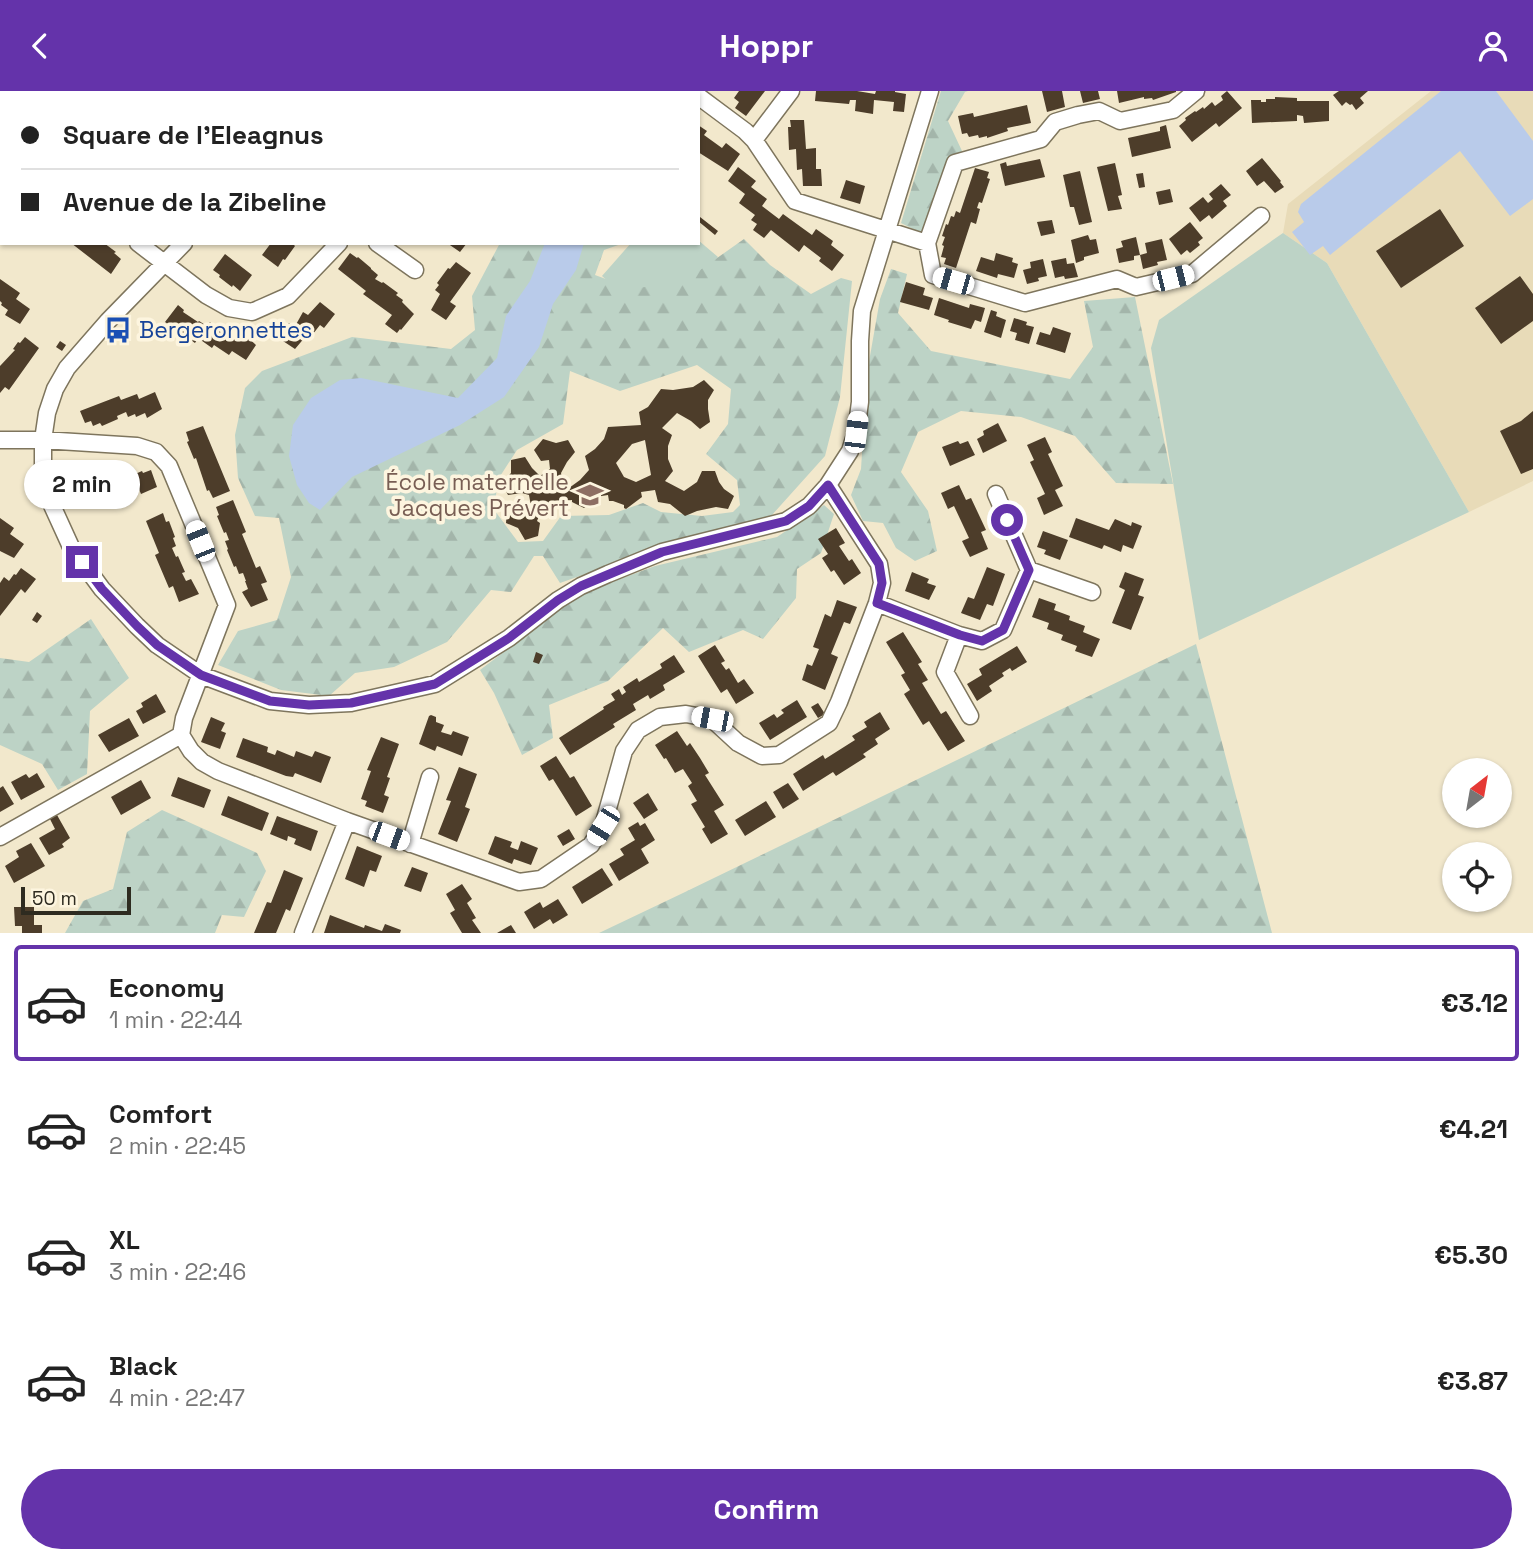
<!DOCTYPE html>
<html lang="en">
<head>
<meta charset="utf-8">
<style>
	body { margin:0; font-family:"Space Grotesk",sans-serif; background:#f6f6f6; color:#222; height:100vh; display:flex; flex-direction:column; font-size:26px; white-space:nowrap }
	* { box-sizing:border-box; margin:0 }
	p { font-size:23px; color:#767676 }
	.icon { flex:none; width:38px; height:38px; fill:none; stroke:currentColor; stroke-width:2; stroke-linecap:round; stroke-linejoin:round }
	.map { position:relative; height:842px; overflow:hidden }
	.panel { display:flex; flex-direction:column; background:#fff; flex:1 }
	.panel>* { flex:none }
	.guide { position:absolute; left:0px; top:0px; width:700px; height:154px; box-shadow:0 2px 5px #0004; display:grid; align-content:center; height:154px; padding:0 21px; background:#fff }
	.needle { width:46px; rotate:31deg }
	.controls { position:absolute; left:1442px; top:667px; display:grid; gap:14px }
	.controls a { display:grid; place-items:center; width:70px; height:70px; border-radius:50%; background:#fff; box-shadow:0 2px 5px #0004; font-size:35px }
	.scale { position:absolute; left:21px; bottom:18px; width:110px; box-sizing:border-box; padding-left:7px; border:4px solid #2e2b20; border-top:0; font-size:19px; line-height:24px; white-space:nowrap; color:#2e2b20; -webkit-text-stroke:5px #fdf5df; paint-order:stroke }
	.end { position:absolute; width:32px; height:32px; margin:-16px; border:9px solid #6433aa; background:#fff; box-shadow:0 0 0 4px #fff }
	.from { border-radius:50% }
	.bubble { position:absolute; height:49px; border-radius:24px; background:#fff; box-shadow:0 2px 5px #0004; font-size:23px; font-weight:700; line-height:49px; text-align:center }
	.car { position:absolute; width:21px; height:42px; margin:-21px -10px; border-radius:9px; box-shadow:0 0 5px 2px #0007; background:linear-gradient(#fff 24%,#345 0 40%,#fff 0 76%,#345 0 86%,#fff 0) }
	.guide b { display:flex; align-items:center; gap:24px; height:66px; font-size:26px }
	.guide b+b { border-top:2px solid #e0e0e0 }
	.guide i { width:18px; height:18px; background:#222 }
	ul { padding:12px 0 0; list-style:none }
	li { display:flex; align-items:center; gap:21px; height:116px; margin:0 14px 10px; padding:0 7px; border:4px solid transparent; border-radius:7px }
	li div { flex:1 }
	li b { display:block; font-size:26px }
	li em { font-style:normal; font-weight:700 }
	li.active { border-color:#6433aa }
	li>.icon { width:63px; height:63px; stroke-width:1.5 }
	.primary-button { display:flex; gap:14px; margin-top:auto; padding:14px 21px }
	.primary-button a { flex:1; height:80px; border-radius:42px; background:#6433aa; color:#fff; font-size:28px; font-weight:700; line-height:80px; text-align:center }
	header { display:flex; justify-content:space-between; align-items:center; height:91px; padding:0 21px; background:#6433aa; color:#fff; font-size:32px; font-weight:700 }
	.map>svg:first-child { display:block }
	.built { fill:#e8dbb8 }
	.green { fill:#bdd3c6 }
	.forest { fill:url(#forest-firs); fill-rule:evenodd }
	.water { fill:#b9cbea }
	.building { fill:#4d3d2a; fill-rule:evenodd }
	.lines { fill:none; stroke-linecap:round; stroke-linejoin:round }
	.minor-casing { stroke:#7e755d; stroke-width:19 }
	.minor { stroke:#fff; stroke-width:16 }
	.route { stroke:#6433aa; stroke-width:9 }
	.labels { text-anchor:middle; dominant-baseline:central; stroke-width:7; stroke-linejoin:round; paint-order:stroke }
	.transit-label { font-size:23px; fill:#164399; stroke:#fdf5df; text-anchor:start }
	.education-label { font-size:23px; fill:#785e54; stroke:#fdf5df; text-anchor:end }
</style>
</head>
<body>
<header><svg class="icon" aria-label="back" viewBox="0 0 24 24"><path d="M15 5l-7 7 7 7"/></svg>Hoppr<svg class="icon" aria-label="person" viewBox="0 0 24 24"><circle cx="12" cy="8" r="4"/><path d="M4 21q1-7 8-7t8 7"/></svg></header>
<div class="map">
<svg width="1533" height="842" viewBox="0 0 1533 842">
	<defs>
		<pattern id="forest-firs" width="22" height="20" patternUnits="userSpaceOnUse" patternTransform="scale(1.75)"><rect width="22" height="20" fill="#bdd3c6"/><path d="M5 1l3.5 6h-7zM16 11l3.5 6h-7z" fill="#a3b5aa"/></pattern>
	</defs>
	<rect width="100%" height="100%" fill="#f2e8cc"/>
	<path class="built" d="M1431 0H1533V390L1469 421 1327 172 1283 142 1288 113Z"/>
	<path class="green" d="M1283 142 1327 172 1469 421 1199 549 1151 257 1159 229Z
		M698 149 718 166 657 234 602 185 631 152H698Z"/>
	<path class="forest" d="M941 0H968L965 1 948 30 962 60 923 143 901 132Z
		M744 148 770 174 811 203 841 187 852 190 840 306 825 365 772 424 719 443 625 469 560 492 543 465H534L511 501 491 499 447 551 394 576 355 582 329 605 281 599 218 574 238 540 277 529 291 486 279 427 255 425 238 387 235 344 245 297 262 280 352 246 451 258 475 239 472 205 500 152H624L604 159 595 184 633 198 686 189ZM697 274 731 298 728 333 706 363 737 389 740 414 733 421 702 425 661 421 643 412 609 424 561 425 543 450 518 451 495 420 497 390 517 359 563 333 570 280 620 300Z
		M891 178 907 183 898 222 931 260 1070 288 1093 256 1084 210 1135 206 1173 393 1116 392 1075 345 1021 326 961 320 918 341 901 381 928 420 937 460 915 470 896 457 883 432 863 430 851 404 861 378 867 282 880 208Z
		M824 414 834 423 821 462 797 478 796 507 763 548 743 539 689 561 663 537 608 590 549 614 553 647 522 664 494 602 480 579 580 503 655 475 777 446Z
		M91 528 129 587 90 620 87 683 58 699 42 673 0 654V567L29 571Z
		M1196 553 1272 842H599L683 802Z
		M162 719 257 762 266 780 244 826 222 824 215 842H65L83 810 113 798 127 741Z"/>
	<path class="water" d="M1441 0H1496L1533 50V108L1510 125 1460 60 1330 164 1323 155 1310 164 1292 141 1304 131 1298 121 1301 113Z
		M545 152H584L576 179 553 213 539 256 504 306 460 334 352 386 320 419 309 412 297 394 289 365 293 334 311 307 340 289 361 287 458 307 497 267 506 225 530 190Z"/>
	<path class="building" d="M739 0H765L746 25 735 17 739 11 734 7Z
		M816 0H857L875 3 876 0H895V1L906 3 904 21 893 20 894 11 874 9 873 23 855 20 856 9H850L849 13 815 10Z
		M1042 0H1062L1065 16 1047 21Z
		M1080 0H1098L1100 8 1083 12Z
		M1117 0H1176V1L1153 9 1152 7 1144 8V6L1119 12Z
		M1227 0 1242 17 1219 36 1216 32 1192 51 1179 35 1186 29 1185 27 1195 20 1196 21 1203 16 1204 18 1212 11 1215 15 1223 9 1221 5Z
		M1339 0H1368L1360 7 1364 12 1356 19 1352 13 1350 14 1346 11 1342 15 1333 4Z
		M1275 6 1297 7V10H1329V30L1304 32 1303 25 1297 24V30L1252 32 1251 9H1261V11H1266V8H1275Z
		M1027 14 1031 32 1007 37 1008 40 987 47V45L979 47 978 44 969 46 967 42 962 43 958 25 973 22 974 26Z
		M790 29H804L806 58 816 57V78H821L822 95H803L802 78 797 79 796 58 789 59 788 36H791Z
		M698 34 707 40 704 44 722 57 726 52 740 63 728 80 698 61Z
		M1166 34 1171 57 1132 66 1128 47 1160 40V36Z
		M1262 67 1281 90 1280 91 1284 96 1275 102 1264 90 1257 95 1246 80Z
		M1040 68 1045 86 1005 95 1000 73 1006 71 1007 75Z
		M1115 72 1122 104 1118 105 1122 118 1108 120 1097 76Z
		M738 76 756 90 751 96 767 108 762 115 779 128 783 123 812 144 816 138 833 150 831 154 844 164 832 180 819 170 821 167 804 154 799 161 771 139 764 147 753 139 757 133 751 129 755 124 739 112 745 103 728 90Z
		M975 77 989 81 987 87 990 88 982 112 979 111 977 117 980 118 976 133 971 131 956 177 944 173 946 167 941 166 944 155 942 154 945 146 942 145 946 133 948 134 951 125 954 126 956 120 960 122Z
		M1080 80 1092 131 1079 134 1074 116H1070L1063 84Z
		M1143 82 1145 96 1139 97 1136 83Z
		M846 89 865 95 860 113 840 107Z
		M1221 93 1231 104 1223 110 1227 115 1212 128 1209 124 1200 131 1189 117 1203 106 1208 112 1213 108 1209 103Z
		M1170 98 1173 111 1159 114 1156 101Z
		M1440 118 1464 155 1401 197 1376 160Z
		M700 126 718 140 715 144 698 130Z
		M1052 129 1055 142 1041 145 1037 131Z
		M1190 131 1203 147 1198 151 1200 154 1190 162 1187 159 1181 164 1169 148Z
		M1088 144 1090 149 1096 148 1099 162 1084 166V169L1076 172 1071 149Z
		M1136 146 1140 164 1134 165V169L1119 172 1116 158 1123 156 1121 150Z
		M1162 148 1167 169 1157 171 1158 174 1143 178 1140 164 1147 162 1145 152Z
		M71 152H104L116 161 114 162 121 168 111 183Z
		M271 152H295L294 154 295 155 285 169 283 168 278 176 262 164Z
		M447 152H467L460 161Z
		M350 162 357 167 358 166 371 177V178L378 184 375 188 382 192 383 191 398 202 396 204 403 209 402 211 414 223 401 239 400 238 397 242 385 233 392 224 363 203 366 200 338 178Z
		M996 162 1013 167 1012 171 1018 173 1014 187 998 183 997 187 976 180 981 166 994 170Z
		M225 163 252 184 240 200 233 194 232 196 219 186 220 184 213 179Z
		M1066 167 1067 173 1074 172 1078 186 1065 188 1064 185 1055 187 1051 170Z
		M1043 168 1047 185 1038 187 1039 190 1027 193 1023 179 1031 177 1030 171Z
		M456 171 471 182 450 211 456 215 446 229 431 219 440 203 435 199 439 194 437 192 448 177 450 178Z
		M1520 185 1533 203V230L1501 253 1475 217Z
		M0 188 20 202 16 208 30 218 20 233 5 224 8 219 1 214 2 212 0 210Z
		M906 191 925 197 923 204 933 207 929 219 900 211Z
		M939 207 969 217 970 213 985 217 981 231 975 229 971 238 948 231 949 229 934 224Z
		M320 211 335 223 324 237 320 234 309 248 306 245 295 258 280 248 289 232 294 237 303 221 308 224Z
		M178 214 184 219 183 221 198 231 199 230 207 235 210 231 222 242 224 239 232 244 234 242 241 247 244 243 256 254 246 269 232 260 229 264 214 254 212 257 198 247 195 252 165 231Z
		M991 219 997 221 996 225 1006 229 1001 247 984 241Z
		M1014 227 1027 231 1026 234 1034 236 1029 253 1015 249 1017 242 1010 240Z
		M1053 236 1071 242 1065 262 1036 253 1040 241 1050 244Z
		M25 246 39 257 9 299 5 296 0 302V275L15 259 13 258 18 251 20 252Z
		M60 250 66 254 62 260 56 256Z
		M704 289 714 299 708 309V318L710 331 700 338 691 330 677 322 662 337 672 344 668 355V368L673 380 665 390 684 400 697 391 702 380H715L719 391 724 398 734 405 728 418 716 416 697 420 685 425 670 413 658 411 655 399 641 401 642 406 626 418 624 417V414L613 410H609L608 404 595 406 596 409 584 417 572 411V409L559 410V416L546 423 543 426 539 425 537 430 540 432 538 445 525 449 518 437 506 432 507 419 521 415 525 421 531 415 529 404 522 402 508 404 502 392 511 382V369L525 366 532 377 540 385 550 378 549 369 541 370 534 359 543 348 556 352 568 349 575 361 567 371 561 382 563 393 569 397 580 389 589 379 585 365 595 358 604 348 608 336 641 334 639 321 648 316 661 298 673 299 693 296ZM645 349 651 384 636 391 624 386 616 372 632 353Z
		M155 301 162 318 147 327 145 322 136 326 135 323 128 326 126 321 117 325 118 328 102 335 100 332 93 335 91 330 85 332 80 320 119 305 121 309 137 303 139 308Z
		M1533 320V378L1521 383 1500 340 1521 330Z
		M998 332 1007 350 983 362 977 348 984 344 983 340Z
		M203 335 230 400 213 407 209 399 207 400 196 367 194 368 187 351 189 350 186 341Z
		M1045 346 1052 361 1048 363 1063 395 1055 399 1063 415 1044 424 1037 407 1045 403 1030 371 1034 369 1027 354Z
		M958 350 960 353 968 350 975 364 950 375 942 356Z
		M93 378 95 384 103 380 104 383 112 379 115 387 123 384V382L131 378 133 384 142 380 143 382 151 379 157 396 141 403 139 398 123 405 119 397 86 410 77 386 85 384 84 381Z
		M959 394 966 409 971 407 986 439 981 441 988 458 970 466 962 450 969 447 954 415 948 418 941 402Z
		M233 409 246 441 242 443 256 477 260 475 267 491 261 493 268 509 251 516 242 501 248 498 245 490H246L243 482 239 483 236 475 234 476 227 459 228 458 225 450 229 449 226 441 224 442 217 425 219 424 216 416Z
		M163 422 166 431 169 430 175 446 173 447 176 455 172 457 176 466 178 465 181 472 185 481 182 482 186 490 191 488 199 503 179 511 173 495 169 497 155 464 159 462 146 430Z
		M0 427 14 437 10 443 24 453 14 467 0 460Z
		M1076 427 1109 439 1115 428 1131 435 1132 431 1142 435 1133 458 1123 454 1121 461 1104 454 1102 458 1069 446Z
		M836 437 845 452 839 455 849 470 852 468 861 482 844 494 834 479 831 481 822 467 828 463 818 448Z
		M1043 440 1068 449 1060 469 1044 463 1046 459 1037 456Z
		M987 476 1005 483 993 515 987 513 980 529 961 522 968 506 974 508Z
		M21 477 36 488 25 502 21 498 0 525V492L4 486 9 490 14 483 16 484Z
		M912 481 929 488 927 492 936 495 929 509 905 500Z
		M1125 481 1144 488 1138 504 1144 506 1131 539 1112 532 1125 499 1119 496Z
		M1039 507 1056 513 1054 519 1070 525 1069 529 1085 535 1083 541 1100 548 1092 566 1075 560 1077 555 1061 549 1063 544 1047 538 1049 532 1032 526Z
		M837 509 857 516 850 533 844 531 831 563 838 566 825 599 802 589 807 573 812 575 819 558 813 556 825 523 831 526Z
		M37 521 42 525 37 532 32 529Z
		M903 541 922 571 918 573 928 589 922 592 941 623 946 620 965 650 948 660 929 630 923 634 904 603 910 599 901 584 905 582 886 551Z
		M715 554 725 570 721 572 726 579 729 577 738 592 744 588 754 602 736 613 727 598 721 602 698 565Z
		M1017 555 1027 571 1012 580 1010 577 1002 582 1004 585 989 595 992 600 977 610 967 593 982 584 979 578Z
		M536 561 543 564 539 573 533 571Z
		M674 564 685 581 663 594 665 599 650 608 648 604 633 613 636 619 613 633 615 636 570 664 559 647 604 618 603 616 615 609 611 603 619 598 622 604 626 601 623 596 637 587 639 591 662 577 660 573Z
		M156 603 166 621 143 633 136 620 143 616 141 612Z
		M797 609 807 626 770 649 759 632 774 623 777 627 784 622 781 619Z
		M818 612 825 623 818 627 811 616Z
		M880 621 890 638 875 648 878 653 863 663 866 666 836 685 833 681 803 700 793 683 823 664 825 668 855 649 852 645 867 636 864 631Z
		M431 624 436 626V631L444 634 441 641 451 644 453 640 469 646 462 665 437 655 435 660 419 653 429 625Z
		M211 626 225 632 221 640 226 642 220 658 201 651Z
		M129 627 139 645 109 661 98 644Z
		M677 640 687 655 690 652 700 667 709 682 705 684 724 714 714 720 728 743 711 753 702 738 705 736 691 713 697 710 688 695 692 692 683 678 675 682 666 667 664 668 655 654Z
		M381 646 399 653 387 686 390 687 384 704 389 706 383 722 365 715 367 710 361 708 371 680 367 679Z
		M243 647 268 656 267 661 275 664 277 659 294 666 296 660 312 666 315 660 331 666 321 692 295 682 293 686 286 685 236 666Z
		M556 665 570 687 574 685 592 715 576 725 553 688 549 690 540 675Z
		M459 676 477 683 465 716 470 718 457 751 438 743 451 710 446 709Z
		M37 682 45 696 21 709 11 691 26 683 29 687Z
		M178 686 211 699 204 717 171 705Z
		M141 689 151 707 121 724 111 706Z
		M788 692 799 708 783 718 773 701Z
		M3 695 14 713 0 721V697Z
		M648 702 658 719 644 728 633 712Z
		M228 705 269 722 262 740 221 724Z
		M766 710 776 726 745 745 735 729Z
		M57 724 70 747 62 753 64 756 49 764 39 747 55 738 50 728Z
		M277 725 318 740 311 760 294 753 296 748 288 745 287 750 270 743Z
		M638 731 640 735 645 732 655 749 641 758 649 772 619 790 609 773 624 764 620 758 635 749 628 737Z
		M569 738 575 748 563 755 557 745Z
		M495 745 512 751 510 756 518 759 521 750 538 757 531 774 514 768 512 773 488 763Z
		M31 752 45 775 14 792 5 775 19 766 16 760Z
		M357 755 382 765 376 781 370 779 364 796 345 788Z
		M412 776 428 782 421 801 404 795Z
		M602 777 613 794 582 813 572 796Z
		M284 779 303 787 290 820 286 818 276 842H254L267 811 271 812Z
		M462 793 472 808 467 812 476 827 472 829 481 842H462L450 822 455 819 446 803Z
		M558 808 568 824 553 833 550 828 534 838 524 821 540 811 543 817Z
		M14 816H34V834H42V842H22V835H15Z
		M330 824 364 837 365 834 382 840 385 833 401 839 400 842H324Z
		M511 834 516 842H497Z"/>
	<g class="lines">
		<g class="minor-casing">
			<path id="minor" d="M172 0 174 2
				M69 2 70 0
				M334 2 335 0
				M469 2V0
				M698 5 745 40 754 49 795 110 927 152 955 72 1041 48 1055 31 1078 24 1099 20 1120 30 1173 19 1196 0
				M754 49 791 0
				M0 52 2 53
				M138 152 206 204 229 217 252 221 288 205 339 152
				M184 152 108 230 67 277 55 298 47 322 43 349V376L45 399 71 456 102 498 137 535 157 554 201 584 270 610 309 614 351 612 435 593 509 547 558 509 581 495 608 483 662 461 786 430 809 415 828 394 850 360 856 341 860 311V250L862 220 930 0
				M377 152 415 179
				M927 152 933 184 1025 212 1117 188 1136 196 1192 183 1261 125
				M0 349H43L137 355 156 361 169 375 227 514 184 627 181 644 191 660 202 671 218 680 347 730 519 791 541 788 591 754 603 735 624 660 638 639 660 626 686 623 712 628 738 652 762 665 779 664 829 632 839 611 877 512 882 492 879 473 828 394
				M996 403 1029 479 1092 501
				M877 512 959 544 982 550 1003 539 1029 479
				M959 544 945 581 970 625
				M0 746 181 644
				M410 753 430 686
				M303 842 347 730"/>
		</g>
		<use href="#minor" class="minor"/>
	</g>
	<g class="lines">
		<path class="route" d="M82 471 102 498 137 535 157 554 201 584 270 610 309 614 351 612 435 593 509 547 558 509 581 495 662 461 786 430 809 415 828 394 879 473 882 492 877 512 960 544 982 550 1003 539 1029 479 1007 429"/>
	</g>
	<defs>
		<g id="bus-bare" transform="scale(2.1)"><path d="M-5-6H5V4H4V6H2V4H-2V6H-4V4H-5ZM-3.5-4V0h7V-4ZM-3.5 1.2v1.5H-2V1.2ZM2 1.2v1.5H3.5V1.2Z" fill="#1a4fb4" stroke="#fdf5df" stroke-width="2.5" paint-order="stroke"/></g>
		<g id="school-bare" transform="scale(2.1)"><path d="M0-5L7-2L0 1L-7-2ZM-4 1L0 2.5L4 1V4Q0 6-4 4Z" fill="#8d6e63" stroke="#fdf5df" stroke-width="2.5" paint-order="stroke"/></g>
	</defs>
	<g fill-rule="evenodd">
		<use href="#bus-bare" x="118" y="239"/>
		<use href="#school-bare" x="590" y="404"/>
	</g>
	<g class="labels">
		<g class="transit-label">
			<text x="139" y="239">Bergeronnettes</text>
		</g>
		<g class="education-label">
			<text x="569" y="391">École maternelle<tspan x="569" dy="26">Jacques Prévert</tspan></text>
		</g>
	</g>
</svg>
<div class="controls">
<a><svg class="needle" viewBox="-14 -14 28 28"><path d="M0-13l5 13h-10z" fill="#e53935"/><path d="M0 13l5-13h-10z" fill="#767676"/></svg></a>
<a><svg class="icon" aria-label="locate" viewBox="0 0 24 24"><circle cx="12" cy="12" r="6"/><path d="M12 2v4M12 18v4M2 12h4M18 12h4"/></svg></a>
</div>
<div class="scale">50 m</div>
<i class="end from" style="left:1007px;top:429px"></i>
<i class="end" style="left:82px;top:471px"></i>
<div class="bubble" style="left:24px;top:369px;width:116px">2 min</div>
<i class="car" style="left:1173px;top:187px;rotate:76deg"></i>
<i class="car" style="left:953px;top:190px;rotate:286deg"></i>
<i class="car" style="left:856px;top:341px;rotate:7deg"></i>
<i class="car" style="left:200px;top:450px;rotate:338deg"></i>
<i class="car" style="left:712px;top:628px;rotate:281deg"></i>
<i class="car" style="left:603px;top:735px;rotate:212deg"></i>
<i class="car" style="left:389px;top:745px;rotate:110deg"></i>
<div class="guide">
<b><i class="from"></i>Square de l'Eleagnus</b>
<b><i></i>Avenue de la Zibeline</b>
</div>
</div>
<section class="panel">
<ul>
<li class="active"><svg class="icon" aria-label="car" viewBox="0 0 24 24"><path d="M5 17H2v-5l4-1 3-4h7l3 4 3 1v5h-3M9 17h6M6 11h13"/><circle cx="7" cy="17" r="2"/><circle cx="17" cy="17" r="2"/></svg><div><b>Economy</b><p>1 min · 22:44</p></div><em>€3.12</em></li>
<li><svg class="icon" aria-label="car" viewBox="0 0 24 24"><path d="M5 17H2v-5l4-1 3-4h7l3 4 3 1v5h-3M9 17h6M6 11h13"/><circle cx="7" cy="17" r="2"/><circle cx="17" cy="17" r="2"/></svg><div><b>Comfort</b><p>2 min · 22:45</p></div><em>€4.21</em></li>
<li><svg class="icon" aria-label="car" viewBox="0 0 24 24"><path d="M5 17H2v-5l4-1 3-4h7l3 4 3 1v5h-3M9 17h6M6 11h13"/><circle cx="7" cy="17" r="2"/><circle cx="17" cy="17" r="2"/></svg><div><b>XL</b><p>3 min · 22:46</p></div><em>€5.30</em></li>
<li><svg class="icon" aria-label="car" viewBox="0 0 24 24"><path d="M5 17H2v-5l4-1 3-4h7l3 4 3 1v5h-3M9 17h6M6 11h13"/><circle cx="7" cy="17" r="2"/><circle cx="17" cy="17" r="2"/></svg><div><b>Black</b><p>4 min · 22:47</p></div><em>€3.87</em></li>
</ul>
<div class="primary-button"><a>Confirm</a></div>
</section>
</body>
</html>
